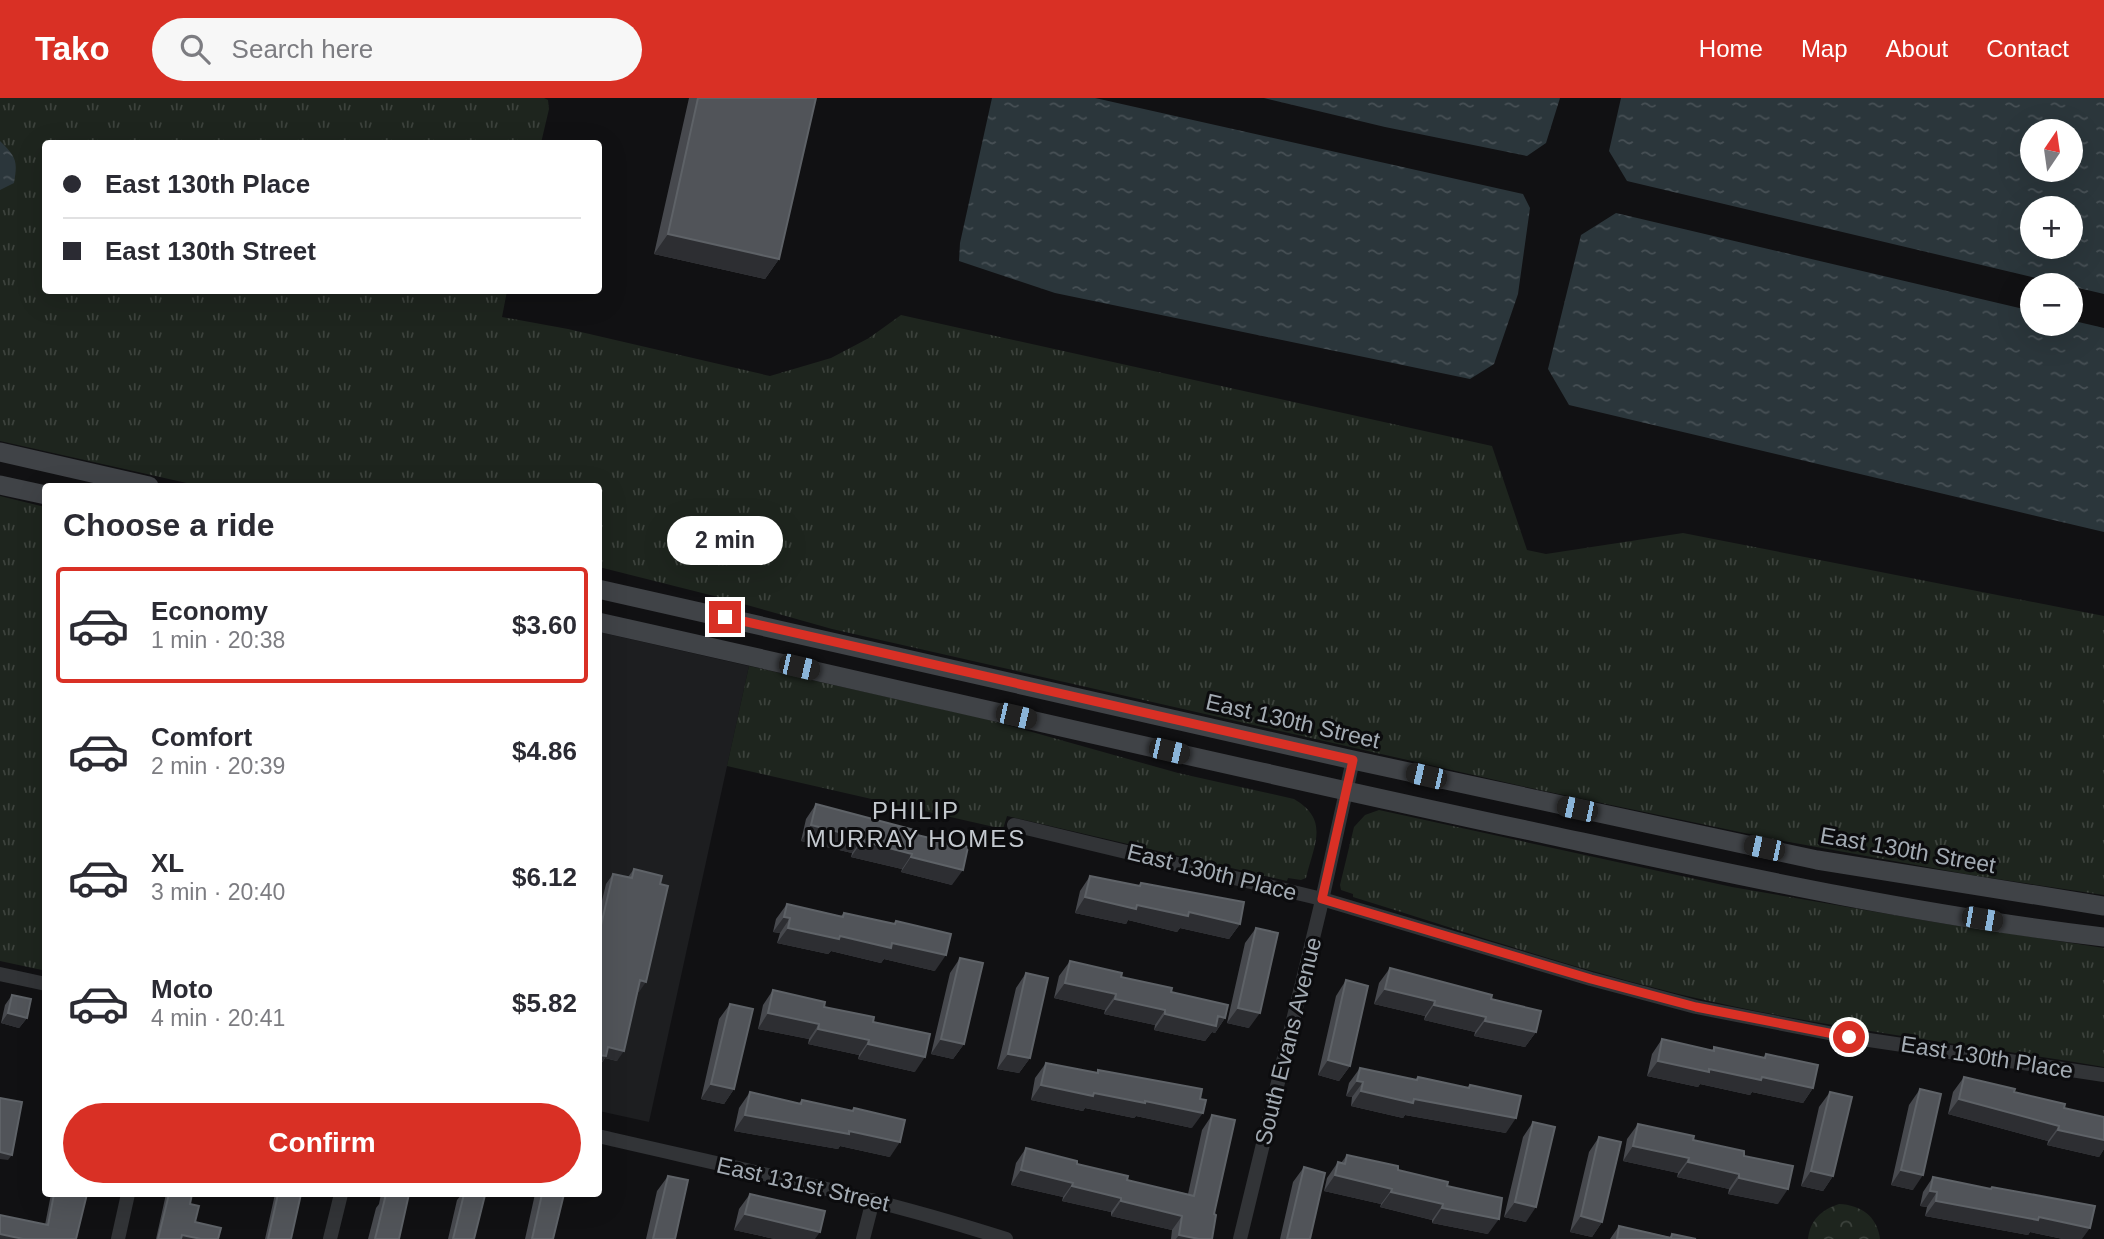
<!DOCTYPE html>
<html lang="en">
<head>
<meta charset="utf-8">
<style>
	body { margin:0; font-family:Arial,sans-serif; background:#f7f7f7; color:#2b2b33; height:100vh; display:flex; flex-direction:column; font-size:26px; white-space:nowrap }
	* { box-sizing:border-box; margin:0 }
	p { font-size:23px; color:#7c7c81 }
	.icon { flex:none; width:38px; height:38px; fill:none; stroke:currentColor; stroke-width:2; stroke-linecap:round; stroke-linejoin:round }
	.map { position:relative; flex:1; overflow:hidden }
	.panel { position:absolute; left:42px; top:385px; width:560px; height:714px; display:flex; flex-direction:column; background:#fff; border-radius:7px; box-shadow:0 7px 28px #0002 }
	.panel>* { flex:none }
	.top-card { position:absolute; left:42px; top:42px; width:560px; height:154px; border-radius:7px; box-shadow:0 7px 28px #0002; display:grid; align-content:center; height:154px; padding:0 21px; background:#fff }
	.needle { width:46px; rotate:13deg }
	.fabs { position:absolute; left:2020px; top:21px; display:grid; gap:14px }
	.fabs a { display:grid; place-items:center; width:63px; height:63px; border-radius:50%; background:#fff; box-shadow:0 7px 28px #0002; font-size:35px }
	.end { position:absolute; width:32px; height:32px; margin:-16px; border:9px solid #d93025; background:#fff; box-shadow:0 0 0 4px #fff }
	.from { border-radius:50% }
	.bubble { position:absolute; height:49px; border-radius:24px; background:#fff; box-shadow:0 7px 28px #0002; font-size:23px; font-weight:600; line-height:49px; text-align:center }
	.car { position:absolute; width:21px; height:42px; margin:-21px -10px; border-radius:9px; box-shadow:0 0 5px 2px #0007; background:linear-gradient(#222 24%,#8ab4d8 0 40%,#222 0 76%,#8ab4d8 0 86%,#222 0) }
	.top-card b { display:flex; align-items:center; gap:24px; height:66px; font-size:26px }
	.top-card b+b { border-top:2px solid #e1e1e2 }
	.top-card i { width:18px; height:18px; background:#2b2b33 }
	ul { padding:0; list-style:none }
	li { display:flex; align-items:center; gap:21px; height:116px; margin:0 14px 10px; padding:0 7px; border:4px solid transparent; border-radius:7px }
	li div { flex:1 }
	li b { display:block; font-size:26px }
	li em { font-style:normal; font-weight:600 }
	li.active { border-color:#d93025 }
	li>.icon { width:63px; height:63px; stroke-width:1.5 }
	h2 { padding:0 21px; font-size:32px; line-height:84px }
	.action { display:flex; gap:14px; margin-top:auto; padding:14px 21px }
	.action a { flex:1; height:80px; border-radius:42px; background:#d93025; color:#fff; font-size:28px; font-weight:600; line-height:80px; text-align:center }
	header { display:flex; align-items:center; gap:42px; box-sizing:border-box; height:98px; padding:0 35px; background:#d93025; color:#fff }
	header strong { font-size:33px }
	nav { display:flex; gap:38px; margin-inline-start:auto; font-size:24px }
	.search { width:490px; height:63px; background:#f7f7f7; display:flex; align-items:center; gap:18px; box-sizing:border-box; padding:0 24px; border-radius:38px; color:#7c7c81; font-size:26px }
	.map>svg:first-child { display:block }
	.built { fill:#1d1e20 }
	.grass { fill:url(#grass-tufts) }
	.park { fill:url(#park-crowns) }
	.water { fill:url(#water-ripples); fill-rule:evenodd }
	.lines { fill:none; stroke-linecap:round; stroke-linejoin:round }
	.minor { stroke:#323437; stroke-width:14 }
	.secondary { stroke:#404347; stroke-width:19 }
	.wall { fill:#47494e }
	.shaded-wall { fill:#2d2e32 }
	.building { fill:#515459; stroke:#5e6267; stroke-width:2 }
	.route { stroke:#d93025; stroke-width:9 }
	.labels { text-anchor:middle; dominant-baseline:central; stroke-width:6; stroke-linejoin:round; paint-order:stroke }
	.street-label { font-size:23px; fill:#a3abb3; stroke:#0c0c0e }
	.neighbourhood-label { font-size:24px; letter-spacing:2px; fill:#c4c9cf; stroke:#0c0c0e }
</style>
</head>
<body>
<header>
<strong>Tako</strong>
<div class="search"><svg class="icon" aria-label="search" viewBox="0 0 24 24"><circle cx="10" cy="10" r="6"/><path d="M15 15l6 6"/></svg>Search here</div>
<nav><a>Home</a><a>Map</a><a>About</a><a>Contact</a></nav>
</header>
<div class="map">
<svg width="2104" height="1141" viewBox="0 0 2104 1141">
	<defs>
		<pattern id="grass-tufts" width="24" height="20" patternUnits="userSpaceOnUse" patternTransform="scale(1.75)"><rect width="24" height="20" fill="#1e251e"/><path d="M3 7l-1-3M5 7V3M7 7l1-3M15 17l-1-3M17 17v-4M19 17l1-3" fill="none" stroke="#3c423c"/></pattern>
		<pattern id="park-crowns" width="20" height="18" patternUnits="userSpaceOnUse" patternTransform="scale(1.75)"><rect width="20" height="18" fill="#1e251e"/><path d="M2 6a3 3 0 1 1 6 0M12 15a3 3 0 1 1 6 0" fill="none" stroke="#3c423c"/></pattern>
		<pattern id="water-ripples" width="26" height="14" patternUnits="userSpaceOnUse" patternTransform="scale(1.75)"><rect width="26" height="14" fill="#2b363b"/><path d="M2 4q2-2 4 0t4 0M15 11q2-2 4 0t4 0" fill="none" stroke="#475055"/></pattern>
	</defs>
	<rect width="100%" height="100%" fill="#111113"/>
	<path class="built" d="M599 534 749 568 649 1024 599 1013Z"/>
	<path class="grass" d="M0 0H544L548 2 549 11 541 45 46 46V192L507 193 502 219 568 231 770 278 831 260 869 240 901 217 1492 348 1527 452 1546 456 1683 435 2104 518V797L1971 777 1773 741 1535 691 832 531 722 500 599 469 598 388H200L0 343Z
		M0 398 45 409 46 858 42 872 0 863Z
		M749 568 982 620 1178 675 1294 701C1330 722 1314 746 1306 780L1301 782 1288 780 1287 783 1007 718 1003 731 727 668Z
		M1379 712 1732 789 1940 825 2104 850V969C1980 948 1855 934 1732 908 1603 881 1479 838 1353 799V796L1341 792 1340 787 1354 729 1365 717Z"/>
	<path class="park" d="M1839 1106C1861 1107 1877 1118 1880 1141H1808C1810 1122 1821 1112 1839 1106Z"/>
	<path class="water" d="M992 0H1095L1523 96 1530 110 1518 196 1494 266 1470 281 1055 195 959 163 960 145Z
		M1264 0H1560L1546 45 1527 58 1385 29Z
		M1621 0H2104V196L1627 83 1609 53ZM2032 33H2070V72H2032ZM2070 110V149H2032V110Z
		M0 43C16 59 18 62 14 85L0 92Z
		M1616 115 2032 213V226H2070V222L2104 230V434L1569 307 1548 271 1581 137Z"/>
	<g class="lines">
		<path class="minor" d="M1014 727 1322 801 1591 881 1696 909 1849 939 2104 977
			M0 876 46 886
			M598 1038C735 1070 873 1098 1006 1141
			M118 1141 128 1096
			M330 1141 341 1096
			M863 1141 873 1102
			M1240 1141 1320 811 1353 662"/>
		<path class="secondary" d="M0 354 149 388
			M0 387 46 397
			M598 491 1353 662 1817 762 2104 808
			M598 524C908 593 1216 666 1526 732 1718 773 1909 816 2104 839"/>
	</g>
	<path class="wall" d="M689 0H816L779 161 765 181 654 156Z
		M816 706 917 737 952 787 901 774 902 771 851 759 852 755 801 743 806 721Z
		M634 771 639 894H638L617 963 605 960 599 969 598 819 606 786 613 776 628 779Z
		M1090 778 1139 788 1141 785 1240 826 1229 841 1180 830 1177 834 1128 822 1126 826 1075 815 1080 793Z
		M787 806 841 818 844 815 894 826 896 823 935 873 884 861 881 865 831 853 828 856 777 845 780 835 773 834 776 821Z
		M1256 830 1249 930 1227 925 1245 845Z
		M960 860 964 946 953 961 931 956 950 875Z
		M1070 863 1171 894 1225 920 1215 935 1212 934 1205 943 1154 932 1155 927 1104 916 1105 912 1054 900 1059 878Z
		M1390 870 1491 901 1536 934 1525 949 1474 938 1475 934 1424 922 1425 918 1374 906 1379 885Z
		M1026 875 1030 960 1019 975 997 971 1016 890Z
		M1346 882 1350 968 1339 983 1318 977 1336 898Z
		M773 892 873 924 915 974 858 961 859 957 808 946 809 941 758 931 763 907Z
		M12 897 27 920 19 930 1 925 5 907Z
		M730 906 734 991 724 1006 701 1001 719 921Z
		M1662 941 1712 952 1714 949 1764 960 1766 956 1813 990 1803 1005 1752 994 1750 997 1700 986 1698 989 1647 978 1652 956Z
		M46 962V979H42Z
		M1046 965 1096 975 1098 972 1192 1030 1136 1018 1134 1020 1085 1010 1083 1013 1031 1002 1035 980Z
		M1360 970 1416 982 1418 979 1468 990 1470 987 1506 1035 1405 1017 1403 1020 1351 1008 1352 999 1346 998 1349 985Z
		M1964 979 2064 1010 2104 1019V1051L2099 1059 2047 1047 2048 1043 1948 1016 1953 994Z
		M1920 991 1913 1092 1891 1087 1909 1007Z
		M750 994 799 1005 802 1002 852 1013 854 1010 890 1059 840 1048 838 1051 734 1033 739 1010Z
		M1830 994 1833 1078 1823 1093 1801 1088 1819 1009Z
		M1212 1017 1214 1116 1212 1141H1171L1172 1132 1111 1118V1114L1062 1103 1063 1099 1011 1087 1016 1065 1026 1050 1127 1082 1188 1096 1202 1032Z
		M1533 1024 1526 1124 1504 1119 1523 1039Z
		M1638 1026 1744 1058 1778 1106 1728 1096 1729 1091 1677 1079 1678 1075 1623 1063 1627 1041Z
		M1599 1039 1602 1124 1592 1139 1570 1134 1589 1054Z
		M1347 1057 1447 1088 1488 1136 1432 1125V1122L1380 1109 1381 1106 1324 1093 1327 1080 1338 1064 1341 1065Z
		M1304 1069 1310 1141H1280L1293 1084Z
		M668 1078 675 1141H646L657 1093Z
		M1933 1079 1990 1091 1992 1089 2082 1141H2063L2030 1134 2028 1137 1925 1118 1927 1109 1920 1108 1923 1094Z
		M51 1096H87L76 1141 45 1127Z
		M166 1096H192L190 1106 195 1124 218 1141H156Z
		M275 1096H301L291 1141H265Z
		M381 1096H409L399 1141H368L376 1110 379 1106Z
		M462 1096H478L474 1141H448L457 1102Z
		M535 1096H564L553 1141H525Z
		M750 1096 815 1141H775L734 1132 739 1111Z
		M1619 1128 1670 1139 1672 1136 1696 1141H1610Z"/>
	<path class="shaded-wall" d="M668 136 779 161 765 181 654 156Z
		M811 727 863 740 852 755 801 743Z
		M862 743 912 756 902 771 851 759Z
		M911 759 963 772 952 787 901 774Z
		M1085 799 1189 814 1240 826 1229 841 1180 830 1177 834 1128 822 1126 826 1075 815Z
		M784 819 790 820 780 835 773 834Z
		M788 830 892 845 946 857 935 873 884 861 881 865 831 853 828 856 777 845Z
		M640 882 646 884 639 894 633 892Z
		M1065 885 1116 896 1105 912 1054 900Z
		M1385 891 1435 903 1425 918 1374 906Z
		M1115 901 1165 912 1155 927 1104 916Z
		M1434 907 1486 919 1475 934 1424 922Z
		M1238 910 1260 915 1249 930 1227 925Z
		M8 915 27 920 19 930 1 925Z
		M768 915 819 926 809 941 758 931Z
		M1165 916 1218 918 1225 920 1215 935 1212 934 1205 943 1154 932Z
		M1485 923 1536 934 1525 949 1474 938Z
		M818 931 869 942 859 957 808 946Z
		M941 941 964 946 953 961 931 956Z
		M868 946 925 959 915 974 858 961Z
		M608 949 624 953 617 963 605 960 598 969V957Z
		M1008 956 1030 960 1019 975 997 971Z
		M1328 962 1350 968 1339 983 1318 977Z
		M1658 963 1762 979 1813 990 1803 1005 1752 994 1750 997 1700 986 1698 989 1647 978Z
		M1357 983 1363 984 1352 999 1346 998Z
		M711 986 734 991 724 1006 701 1001Z
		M1041 987 1145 1003 1203 1015 1192 1030 1136 1018 1134 1020 1085 1010 1083 1013 1031 1002Z
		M1361 993 1414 1001 1516 1020 1506 1035 1405 1017 1403 1020 1351 1008Z
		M1959 1001 2059 1028 2048 1043 1948 1016Z
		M745 1017 849 1033 900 1044 890 1059 840 1048 838 1051 734 1033Z
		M2058 1032 2104 1042V1051L2099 1059 2047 1047Z
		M1633 1048 1689 1060 1678 1075 1623 1063Z
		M0 1054 12 1057 8 1062 0 1061Z
		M1688 1064 1739 1076 1729 1091 1677 1079Z
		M1021 1072 1073 1085 1063 1099 1011 1087Z
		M1901 1072 1923 1077 1913 1092 1891 1087Z
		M1811 1073 1833 1078 1823 1093 1801 1088Z
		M1335 1077 1392 1091 1381 1106 1324 1093Z
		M1739 1080 1788 1091 1778 1106 1728 1096Z
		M1072 1088 1121 1100 1111 1114 1062 1103Z
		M1930 1093 1937 1094 1927 1109 1920 1108Z
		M1391 1094 1443 1106 1432 1122 1380 1109Z
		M1121 1103 1182 1118 1172 1132 1111 1118Z
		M1936 1103 2039 1119 2090 1130 2082 1141H2063L2030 1134 2028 1137 1925 1118Z
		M1515 1104 1536 1109 1526 1124 1504 1119Z
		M1442 1110 1499 1121 1488 1136 1432 1125Z
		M745 1116 820 1134 815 1141H775L734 1132Z
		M1581 1118 1602 1124 1592 1139 1570 1134Z
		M0 1136 23 1141H0Z
		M182 1137 201 1141H179Z
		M1179 1137 1199 1141H1176Z"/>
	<path class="building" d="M698 0H816L779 161 668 136Z
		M816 706 918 733 917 737 968 749 963 772 911 759 912 756 862 743 863 740 811 727Z
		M634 771 662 778 660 786 668 788 646 884 640 882 624 953 608 949 606 958 598 957V840L613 776 632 780Z
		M1090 778 1140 788 1141 785 1244 804 1240 826 1189 814 1188 818 1137 807 1136 811 1085 799Z
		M787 806 843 819 844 815 895 826 896 823 951 836 946 857 892 845 891 850 840 838 839 841 788 830 790 820 784 819Z
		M1256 830 1278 835 1260 915 1238 910Z
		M960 860 983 865 964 946 941 941Z
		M1070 863 1122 875 1121 879 1172 890 1171 894 1228 907 1225 920 1218 918 1216 928 1165 916V912L1115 901 1116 896 1065 885Z
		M1390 870 1492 897 1491 901 1541 913 1536 934 1485 923 1486 919 1434 907 1435 903 1385 891Z
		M1026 875 1048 880 1030 960 1008 956Z
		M1346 882 1368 888 1350 968 1328 962Z
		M773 892 825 904 824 909 874 919 873 924 930 936 925 959 868 946 869 942 818 931 819 926 768 915Z
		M12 897 31 901 27 920 8 915Z
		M730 906 753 911 734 991 711 986Z
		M1662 941 1714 953V949L1765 960 1766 956 1818 967 1813 990 1762 979 1761 982 1709 971V974L1658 963Z
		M1046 965 1098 975V972L1202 991 1200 1001 1206 1002 1203 1015 1145 1003V1005L1094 995 1093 998 1041 987Z
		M1360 970 1417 982 1418 979 1469 990 1470 987 1521 998 1516 1020 1414 1001 1413 1005 1361 993 1363 984 1357 983Z
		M1964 979 2015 991 2014 994 2065 1006 2064 1010 2104 1019V1042L2058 1032 2059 1028 1959 1001Z
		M1920 991 1941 996 1923 1077 1901 1072Z
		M750 994 801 1006 802 1002 853 1013 854 1010 905 1022 900 1044 849 1033V1036L745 1017Z
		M1830 994 1852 999 1833 1078 1811 1073Z
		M0 1000 22 1004 12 1057 0 1054Z
		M1212 1017 1235 1022 1214 1116 1216 1117 1212 1141H1199L1179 1137 1182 1118 1121 1103V1100L1072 1088 1073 1085 1021 1072 1026 1050 1077 1063V1066L1128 1078 1127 1082 1194 1098Z
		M1533 1024 1555 1029 1536 1109 1515 1104Z
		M1638 1026 1694 1038 1693 1042 1744 1053V1058L1793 1068 1788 1091 1739 1080V1076L1688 1064 1689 1060 1633 1048Z
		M1599 1039 1621 1044 1602 1124 1581 1118Z
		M1347 1057 1398 1068V1072L1448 1084 1447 1088 1502 1100 1499 1121 1442 1110 1443 1106 1391 1094 1392 1091 1335 1077 1338 1064 1345 1066Z
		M1304 1069 1325 1075 1310 1141H1287Z
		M668 1078 688 1082 675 1141H653Z
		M1933 1079 1991 1091 1992 1089 2095 1108 2090 1130 2039 1119 2038 1122 1936 1103 1937 1094 1930 1093Z
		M54 1096H87L76 1141H23L0 1136V1117L48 1127Z
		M169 1096H192L190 1106 199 1108 195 1124 221 1130 218 1141H201L182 1137 181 1141H158Z
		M278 1096H301L291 1141H268Z
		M386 1096H409L399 1141H375Z
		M464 1096H478L485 1097 474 1141H453Z
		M542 1096H564L553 1141H532Z
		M750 1096 825 1113 820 1134 745 1116Z
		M1619 1128 1671 1140 1672 1136 1696 1141H1617Z"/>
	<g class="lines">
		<path class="route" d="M725 519 1353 662 1322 801 1591 881 1696 909 1849 939"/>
	</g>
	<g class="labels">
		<g class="street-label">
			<text transform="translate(1293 623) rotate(13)">East 130th Street</text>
			<text transform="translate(1908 752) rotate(10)">East 130th Street</text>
			<text transform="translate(1212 774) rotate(14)">East 130th Place</text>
			<text transform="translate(1288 943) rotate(-76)">South Evans Avenue</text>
			<text transform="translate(1987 959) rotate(9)">East 130th Place</text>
			<text transform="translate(803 1086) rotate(13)">East 131st Street</text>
		</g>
		<g class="neighbourhood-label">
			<text x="916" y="712">PHILIP<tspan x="916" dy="28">MURRAY HOMES</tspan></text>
		</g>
	</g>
</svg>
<div class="fabs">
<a><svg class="needle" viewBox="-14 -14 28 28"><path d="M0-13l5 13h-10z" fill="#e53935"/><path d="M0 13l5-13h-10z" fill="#7c7c81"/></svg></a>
<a>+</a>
<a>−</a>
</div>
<i class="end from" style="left:1849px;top:939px"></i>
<i class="end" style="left:725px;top:519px"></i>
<div class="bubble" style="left:667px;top:418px;width:116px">2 min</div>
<i class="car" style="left:799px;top:569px;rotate:103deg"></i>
<i class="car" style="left:1016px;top:618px;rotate:103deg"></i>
<i class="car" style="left:1169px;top:653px;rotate:103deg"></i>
<i class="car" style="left:1426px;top:678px;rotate:283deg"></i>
<i class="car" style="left:1577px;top:711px;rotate:282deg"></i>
<i class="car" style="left:1764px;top:750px;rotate:282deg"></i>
<i class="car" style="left:1982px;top:821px;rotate:100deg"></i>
<div class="top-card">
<b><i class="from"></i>East 130th Place</b>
<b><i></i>East 130th Street</b>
</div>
<section class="panel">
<h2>Choose a ride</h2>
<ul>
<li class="active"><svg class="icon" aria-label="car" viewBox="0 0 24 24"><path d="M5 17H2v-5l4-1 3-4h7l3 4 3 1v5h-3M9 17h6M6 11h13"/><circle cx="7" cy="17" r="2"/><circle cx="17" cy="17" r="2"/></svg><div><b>Economy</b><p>1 min · 20:38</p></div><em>$3.60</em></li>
<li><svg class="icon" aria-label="car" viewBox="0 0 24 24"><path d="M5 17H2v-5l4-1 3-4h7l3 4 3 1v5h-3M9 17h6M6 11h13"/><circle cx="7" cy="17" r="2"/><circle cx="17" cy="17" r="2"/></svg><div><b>Comfort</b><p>2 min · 20:39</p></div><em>$4.86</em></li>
<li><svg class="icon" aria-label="car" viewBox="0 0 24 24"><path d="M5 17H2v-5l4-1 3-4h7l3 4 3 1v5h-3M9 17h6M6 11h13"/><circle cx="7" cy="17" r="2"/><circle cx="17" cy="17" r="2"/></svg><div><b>XL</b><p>3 min · 20:40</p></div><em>$6.12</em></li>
<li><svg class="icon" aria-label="car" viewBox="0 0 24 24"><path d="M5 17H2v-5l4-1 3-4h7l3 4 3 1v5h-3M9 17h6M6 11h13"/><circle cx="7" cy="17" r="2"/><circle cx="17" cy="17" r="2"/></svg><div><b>Moto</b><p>4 min · 20:41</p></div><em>$5.82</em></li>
</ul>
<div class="action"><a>Confirm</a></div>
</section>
</div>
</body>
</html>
